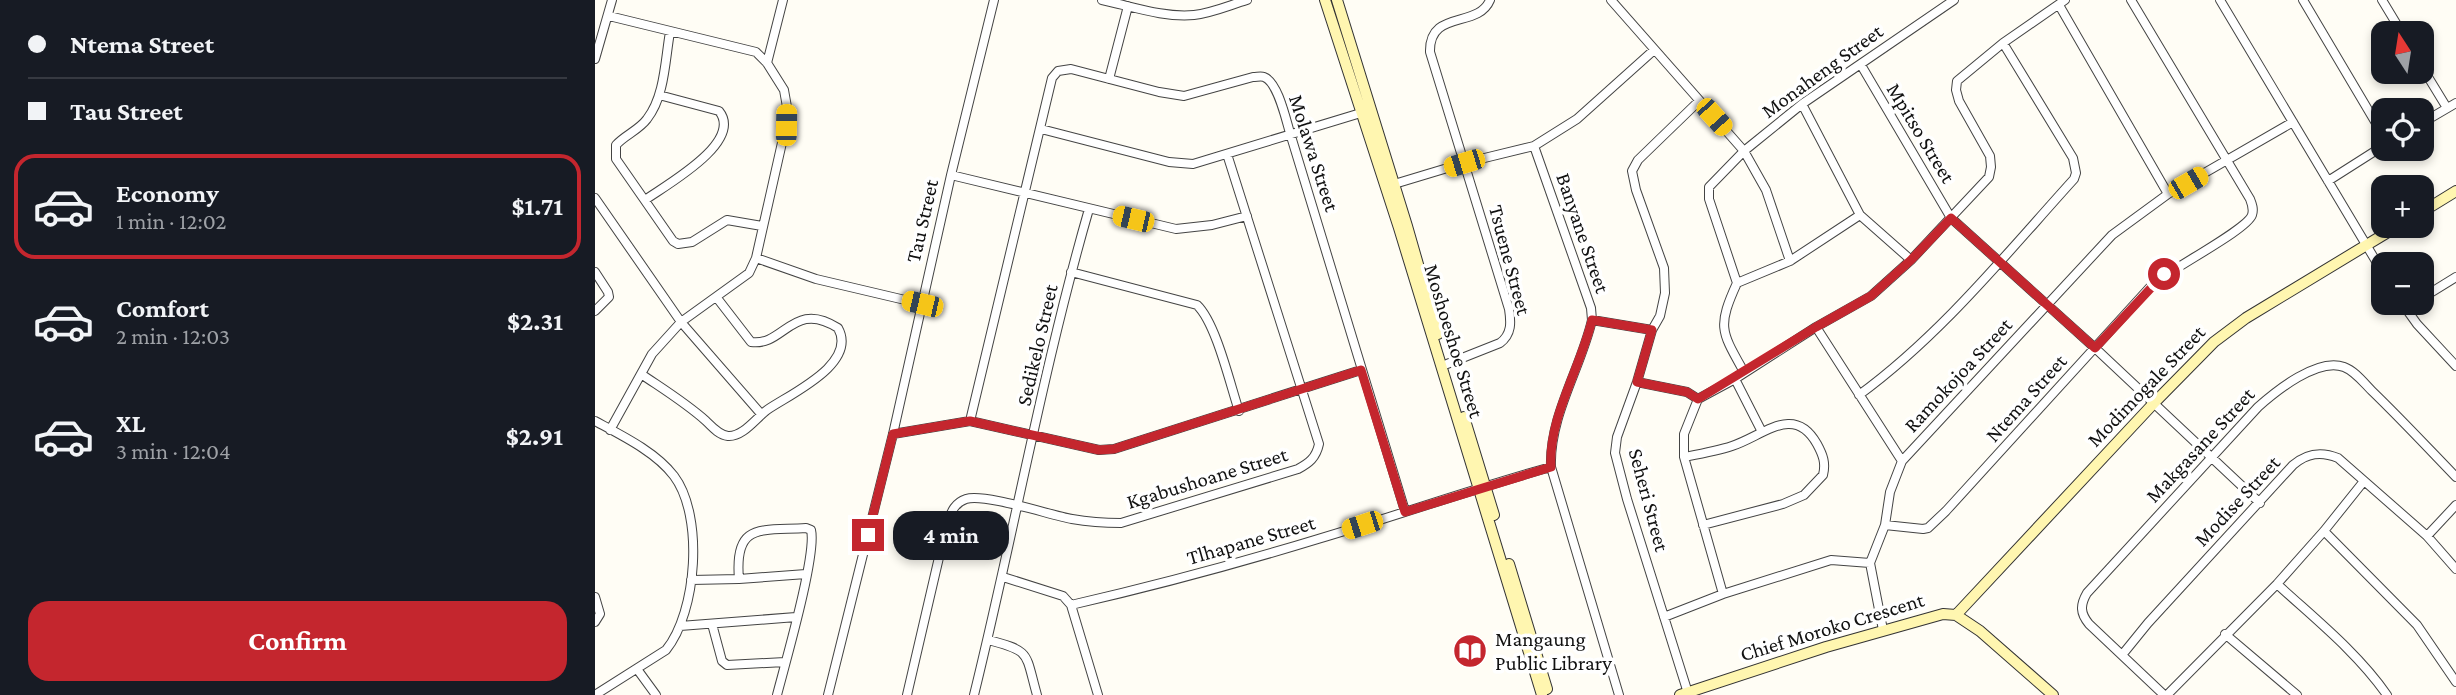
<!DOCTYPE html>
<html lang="en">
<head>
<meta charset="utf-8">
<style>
	body { margin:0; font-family:"Crimson Pro",serif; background:#242831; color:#f1f3f6; height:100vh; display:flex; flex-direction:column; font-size:26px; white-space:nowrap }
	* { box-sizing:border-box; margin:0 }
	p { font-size:23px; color:#9ea1a6 }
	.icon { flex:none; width:38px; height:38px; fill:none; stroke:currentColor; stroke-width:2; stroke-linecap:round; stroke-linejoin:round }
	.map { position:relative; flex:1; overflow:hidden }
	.drawer { display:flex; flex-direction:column; background:#171b24; width:595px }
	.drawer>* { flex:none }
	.top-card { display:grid; align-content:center; height:154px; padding:0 28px; background:#171b24 }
	.needle { width:46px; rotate:348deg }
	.controls { position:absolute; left:1776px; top:21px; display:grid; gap:14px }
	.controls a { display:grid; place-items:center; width:63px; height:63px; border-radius:14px; background:#171b24; box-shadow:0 4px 10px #0003; font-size:35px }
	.end { position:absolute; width:32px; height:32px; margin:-16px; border:9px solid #c4262e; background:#fff; box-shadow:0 0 0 4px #fff }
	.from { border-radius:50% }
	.bubble { position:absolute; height:49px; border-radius:21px; background:#171b24; box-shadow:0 4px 10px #0003; font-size:23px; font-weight:700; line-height:49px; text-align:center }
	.car { position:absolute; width:21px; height:42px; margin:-21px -10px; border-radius:9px; box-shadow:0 0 5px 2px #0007; background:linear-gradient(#f5c518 24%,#345 0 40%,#f5c518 0 76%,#345 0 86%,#f5c518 0) }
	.top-card b { display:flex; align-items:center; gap:24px; height:66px; font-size:26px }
	.top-card b+b { border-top:2px solid #363941 }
	.top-card i { width:18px; height:18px; background:#f1f3f6 }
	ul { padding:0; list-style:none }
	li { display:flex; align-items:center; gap:21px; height:105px; margin:0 14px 10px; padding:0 14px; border:4px solid transparent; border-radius:21px }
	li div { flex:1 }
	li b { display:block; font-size:26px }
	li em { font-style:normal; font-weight:700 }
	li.current { border-color:#c4262e }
	li>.icon { width:63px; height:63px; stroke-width:1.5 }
	.action { display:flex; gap:14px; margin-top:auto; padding:14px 28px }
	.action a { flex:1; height:80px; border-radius:21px; background:#c4262e; color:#fff; font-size:28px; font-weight:700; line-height:80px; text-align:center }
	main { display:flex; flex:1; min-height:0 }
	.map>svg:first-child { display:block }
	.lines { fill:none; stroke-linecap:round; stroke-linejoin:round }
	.street-casing { stroke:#444; stroke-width:10 }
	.secondary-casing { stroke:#333; stroke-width:12 }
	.street { stroke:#fff; stroke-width:8 }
	.secondary { stroke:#fff6b0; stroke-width:10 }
	.route { stroke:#c4262e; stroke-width:9 }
	.labels { text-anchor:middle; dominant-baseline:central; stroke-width:7; stroke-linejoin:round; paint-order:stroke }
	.street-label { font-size:21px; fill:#111; stroke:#fff }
	.poi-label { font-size:21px; fill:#111; stroke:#fff; text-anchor:start }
</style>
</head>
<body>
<main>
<section class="drawer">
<div class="top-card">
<b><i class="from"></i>Ntema Street</b>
<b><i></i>Tau Street</b>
</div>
<ul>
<li class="current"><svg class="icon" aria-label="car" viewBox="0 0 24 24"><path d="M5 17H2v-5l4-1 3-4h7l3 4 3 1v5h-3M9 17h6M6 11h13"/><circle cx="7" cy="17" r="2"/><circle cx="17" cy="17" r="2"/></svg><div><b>Economy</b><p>1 min · 12:02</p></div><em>$1.71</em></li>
<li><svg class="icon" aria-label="car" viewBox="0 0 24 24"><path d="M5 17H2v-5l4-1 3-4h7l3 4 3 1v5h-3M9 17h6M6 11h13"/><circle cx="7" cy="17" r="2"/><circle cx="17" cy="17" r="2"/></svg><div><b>Comfort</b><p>2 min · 12:03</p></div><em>$2.31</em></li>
<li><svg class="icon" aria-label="car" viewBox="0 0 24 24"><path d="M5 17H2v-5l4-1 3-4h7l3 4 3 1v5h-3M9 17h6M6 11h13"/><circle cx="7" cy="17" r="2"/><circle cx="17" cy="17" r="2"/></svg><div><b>XL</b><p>3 min · 12:04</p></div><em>$2.91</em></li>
</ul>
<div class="action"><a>Confirm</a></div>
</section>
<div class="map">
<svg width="1861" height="695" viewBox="0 0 1861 695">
	<rect width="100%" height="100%" fill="#fffdf5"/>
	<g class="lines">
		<g class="street-casing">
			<path id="street" d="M507 0C536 6 569 18 599 15 617 13 635 5 652 0
				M1016 0 1149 151 1171 190 1195 261
				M1625 0 1788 273
				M1708 0 1788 135
				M1787 0 1807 33
				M1464 5 1573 194
				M14 16 161 52 172 63 189 90 192 107 191 125 161 258 154 273 86 322 57 354 15 430
				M75 32C70 60 70 96 52 119 44 130 30 135 21 145V159L78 241 83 244 97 242 132 220 167 226
				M0 59 17 0
				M172 63 188 0
				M1266 65 1356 218 1500 348 1665 503
				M1827 67 1852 108
				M514 79 533 6
				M1207 104 1265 215 1316 260
				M1827 123 1861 103
				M446 129 574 162 598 164 769 112
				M939 146 996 308 997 320C986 368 954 416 956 467L1024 695
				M356 175 581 229 617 225 652 216
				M1733 181 1788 146
				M796 185 869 163 939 146 982 119 1059 50
				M0 198 86 322 166 414
				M50 200C71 185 149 142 124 111L64 95
				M161 258 221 279 327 304
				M0 272 13 292 14 297 0 311
				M476 272 602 305C621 323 635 384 644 411
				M1142 283 1195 261 1265 215
				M1827 298 1861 277
				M1807 303 1822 324 1861 366
				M1810 308 1819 303
				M997 320 1057 330
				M1221 327 1307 461
				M852 364 905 343C917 334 916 322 914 309L835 52C834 9 883 29 895 0
				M1149 372C1126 331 1122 327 1142 283L1114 199V187L1149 151 1207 104 1359 0
				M46 374C68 389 91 403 111 421 117 427 124 435 133 436 148 437 161 418 172 410 195 394 263 364 243 328 198 299 189 347 156 342L122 298
				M1140 379 1167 432
				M1042 382 1092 392 1103 399
				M1264 395C1346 335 1411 254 1479 179L1481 173 1478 158 1408 43
				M0 421C26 435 61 452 79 476 109 516 102 612 71 650L0 695
				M375 421 457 78 463 71 476 69 564 92 589 96 658 77C662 77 666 76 669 77 683 82 691 120 695 133L810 511
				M298 434 375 421 504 450 519 449 766 370
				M1089 457C1105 454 1122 451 1137 446 1168 436 1199 403 1222 444 1228 455 1231 463 1228 475L1209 495 1188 504 1108 525
				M1290 525 1328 529 1333 528 1351 511 1556 286C1575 269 1652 230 1657 215 1659 209 1657 204 1655 199L1536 0
				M1729 531 1822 625 1861 682
				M1832 536 1861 505
				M408 577 468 596 476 605 503 695
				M144 579C139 522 166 531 211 528L216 530C222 554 190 664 182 695
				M96 580 144 579 211 574
				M1682 584C1720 619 1762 652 1792 695
				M1128 594 1089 457V434L1103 399 1140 379 1221 327 1276 296 1316 260 1394 177 1396 167 1395 156 1364 101 1361 90 1362 81 1408 43 1470 0
				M0 597 5 614 0 622
				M476 605C559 586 641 564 723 539 801 516 877 489 956 467
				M1069 617 1128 594 1236 560 1275 563
				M117 624 127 661 132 665 190 662
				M85 626 201 617
				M1288 630 1275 563 1290 525 1295 492 1307 461 1517 235 1573 194 1698 122
				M1630 634 1702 695
				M393 640C437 651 430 653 442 695
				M1527 655 1553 623 1698 465C1712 453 1726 451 1743 458L1832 536 1861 569
				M42 669 61 695
				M1093 693 1032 499 1020 453 1022 437 1042 382 1057 330 1065 316 1070 293 1069 268 1041 190 1037 171 1043 160 1104 101
				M233 695 298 434 356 175 399 0
				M312 695 352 523C356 513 359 503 371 499 389 493 455 515 477 519 494 522 509 523 526 523L703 469C714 463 721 458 724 444L632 154
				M379 695C419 533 448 368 494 209
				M1569 695 1494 624C1485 613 1485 605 1492 593L1663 407C1681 391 1723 357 1749 367 1760 371 1769 383 1777 391 1806 419 1833 448 1861 477
				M1572 695 1682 584 1729 531 1769 481"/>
		</g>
		<g class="secondary-casing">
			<path id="secondary" d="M730 0 804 228 947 695
				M742 0 812 226 843 334
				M1827 212 1861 191
				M869 417 899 515
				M914 564 952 689
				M1361 615 1559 403 1619 342 1651 318 1803 226
				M1085 695 1231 647 1348 614 1361 615 1385 631 1458 695"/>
		</g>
		<use href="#street" class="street"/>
		<use href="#secondary" class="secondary"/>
	</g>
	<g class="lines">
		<path class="route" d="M273 535 298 434 375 421 504 450 519 449 766 370 810 512 956 467C953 418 986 367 997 320L1057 330 1042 382 1092 392 1103 399 1221 327 1276 296 1316 260 1356 218 1500 348 1569 274"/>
	</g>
	<defs>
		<g id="library-disc" transform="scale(1.75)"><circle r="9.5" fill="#c4262e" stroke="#fff"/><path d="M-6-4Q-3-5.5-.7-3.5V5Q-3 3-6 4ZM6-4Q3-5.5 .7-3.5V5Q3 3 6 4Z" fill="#fff"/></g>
	</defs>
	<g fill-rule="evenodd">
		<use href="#library-disc" x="875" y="651"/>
	</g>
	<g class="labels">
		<g class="street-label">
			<text transform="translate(1227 71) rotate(-36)">Monaheng Street</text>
			<text transform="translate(1326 133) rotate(59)">Mpitso Street</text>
			<text transform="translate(719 153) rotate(72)">Molawa Street</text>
			<text transform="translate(327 221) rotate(-77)">Tau Street</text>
			<text transform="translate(988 233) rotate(71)">Banyane Street</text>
			<text transform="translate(915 260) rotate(75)">Tsuene Street</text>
			<text transform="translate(859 341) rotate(73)">Moshoeshoe Street</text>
			<text transform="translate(442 345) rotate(-77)">Sedikelo Street</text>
			<text transform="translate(1363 375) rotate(-47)">Ramokojoa Street</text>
			<text transform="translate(1551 386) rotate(-46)">Modimogale Street</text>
			<text transform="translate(1431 398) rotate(-48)">Ntema Street</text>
			<text transform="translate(1605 445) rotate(-47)">Makgasane Street</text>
			<text transform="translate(612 478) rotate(-17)">Kgabushoane Street</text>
			<text transform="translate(1054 500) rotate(75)">Seheri Street</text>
			<text transform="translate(1642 501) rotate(-47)">Modise Street</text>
			<text transform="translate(656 540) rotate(-16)">Tlhapane Street</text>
			<text transform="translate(1237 627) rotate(-17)">Chief Moroko Crescent</text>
		</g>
		<g class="poi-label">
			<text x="900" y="639">Mangaung<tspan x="900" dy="24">Public Library</tspan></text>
		</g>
	</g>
</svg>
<div class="controls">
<a><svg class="needle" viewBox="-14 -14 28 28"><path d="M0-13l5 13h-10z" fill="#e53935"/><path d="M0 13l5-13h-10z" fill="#9ea1a6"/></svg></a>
<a><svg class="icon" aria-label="locate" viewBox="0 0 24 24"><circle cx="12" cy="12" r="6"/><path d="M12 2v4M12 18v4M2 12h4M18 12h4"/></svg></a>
<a>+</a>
<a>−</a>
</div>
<i class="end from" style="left:1569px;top:274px"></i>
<i class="end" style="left:273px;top:535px"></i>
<div class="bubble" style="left:298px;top:511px;width:116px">4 min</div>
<i class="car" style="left:1119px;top:117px;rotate:138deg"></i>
<i class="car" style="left:191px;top:125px;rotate:1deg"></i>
<i class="car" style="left:869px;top:163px;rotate:253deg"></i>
<i class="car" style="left:1593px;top:183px;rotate:60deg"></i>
<i class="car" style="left:538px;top:219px;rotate:283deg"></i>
<i class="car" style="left:327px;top:304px;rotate:283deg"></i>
<i class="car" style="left:767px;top:525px;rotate:252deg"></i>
</div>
</main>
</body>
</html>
